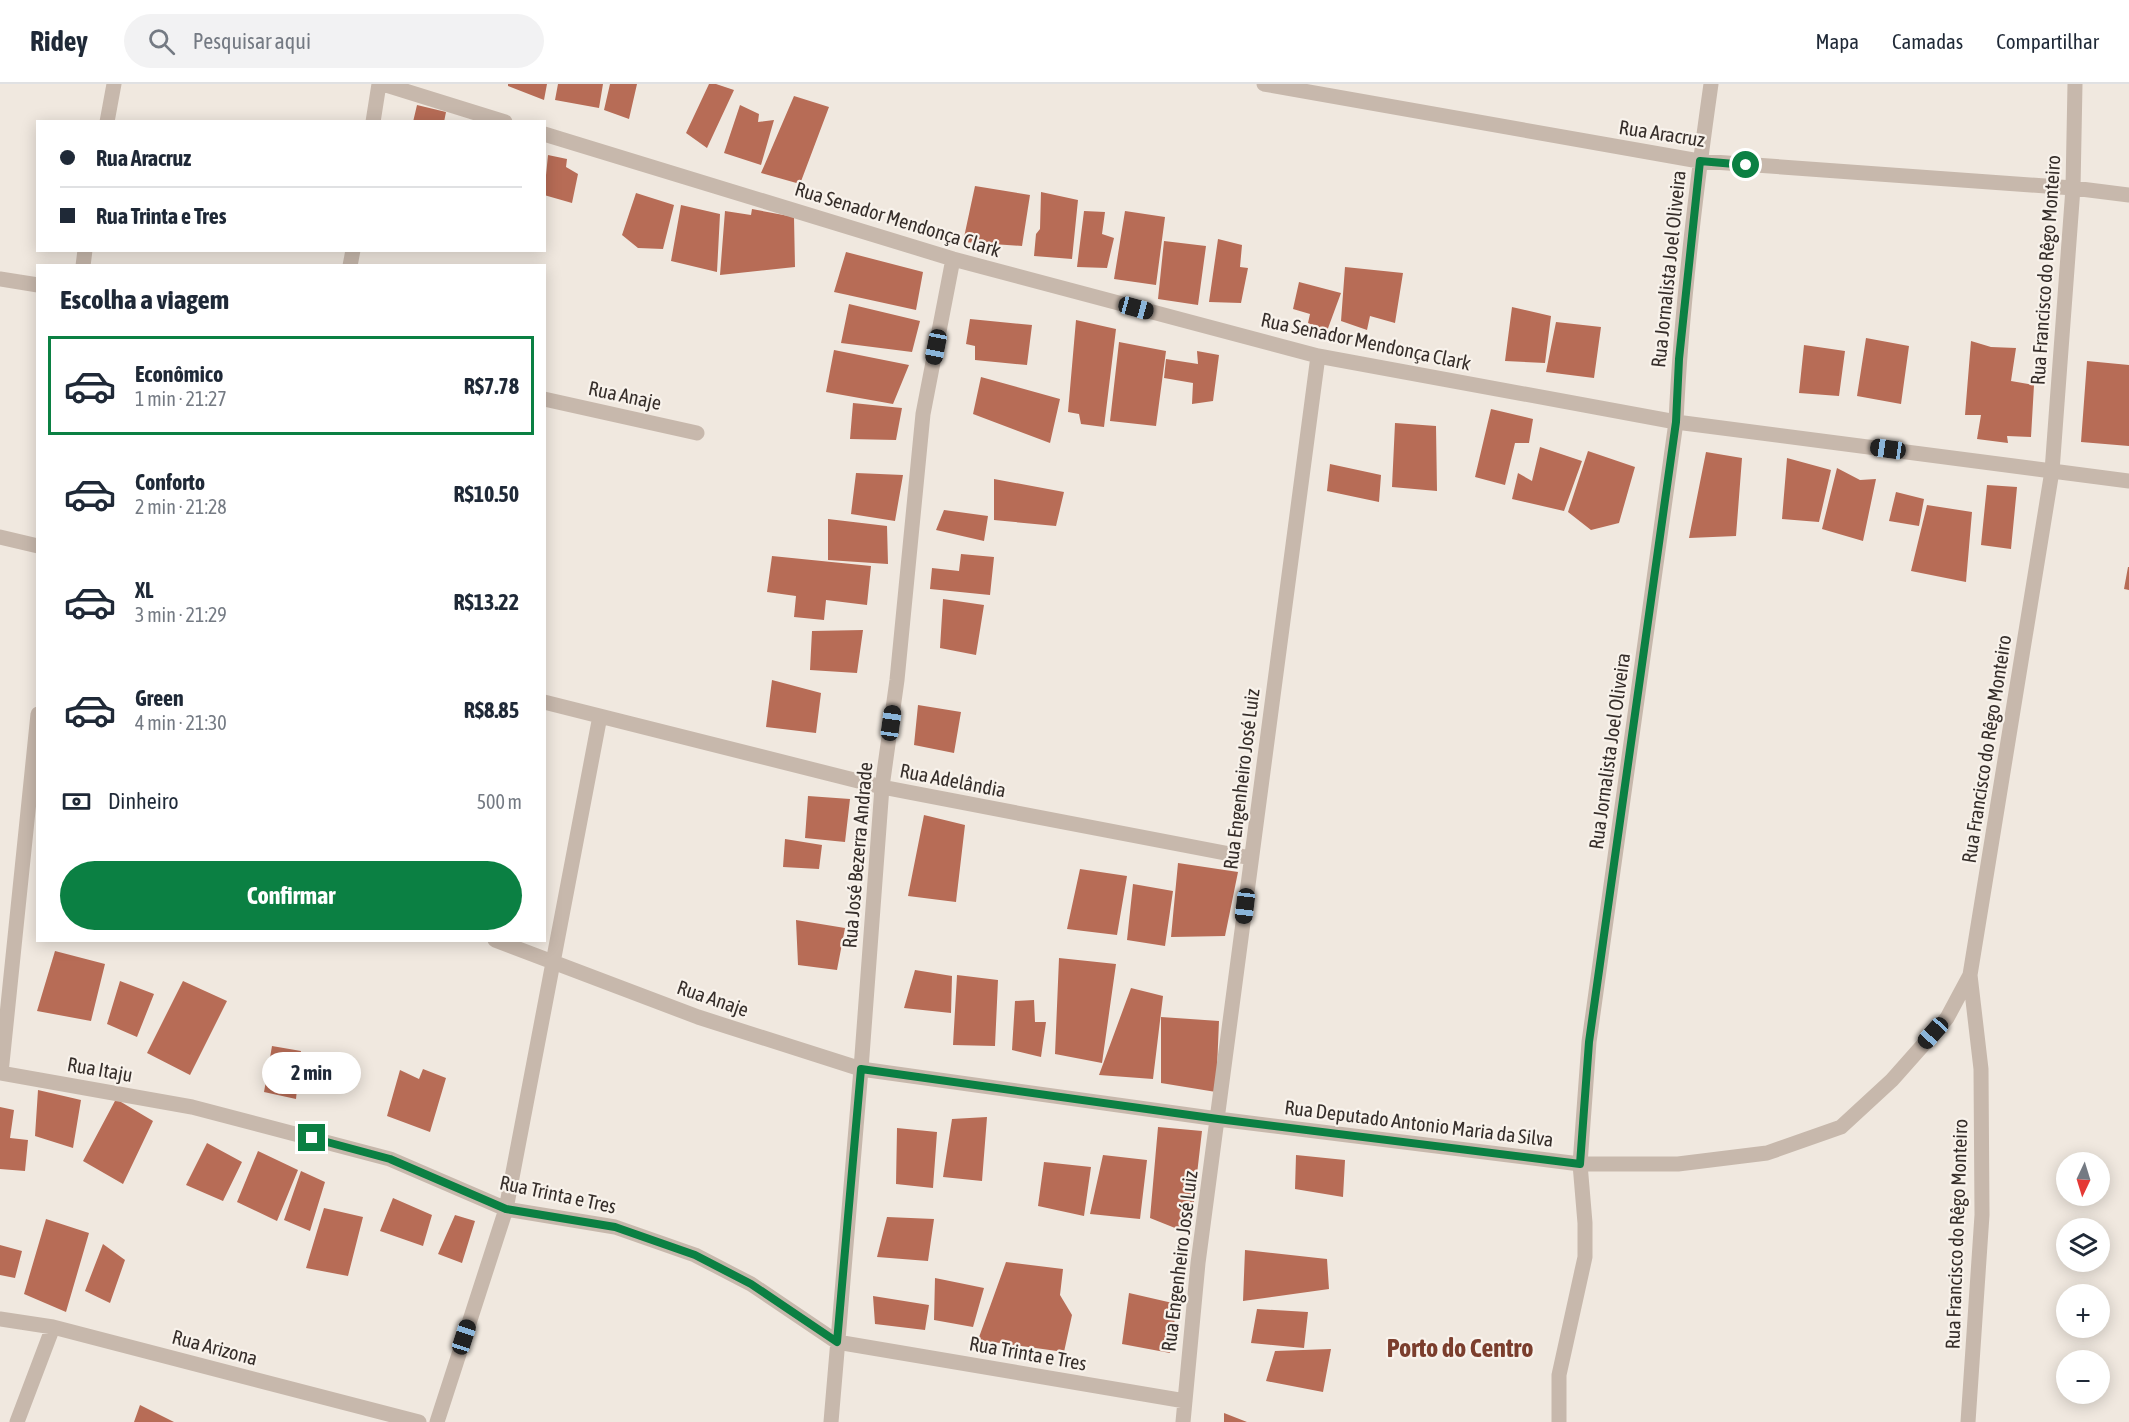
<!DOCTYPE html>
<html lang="pt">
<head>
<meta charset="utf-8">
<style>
	body { margin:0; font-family:"Asap Condensed",sans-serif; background:#f2f2f3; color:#1f2937; height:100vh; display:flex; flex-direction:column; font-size:22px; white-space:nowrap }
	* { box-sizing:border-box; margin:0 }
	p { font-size:20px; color:#747a83 }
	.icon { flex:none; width:33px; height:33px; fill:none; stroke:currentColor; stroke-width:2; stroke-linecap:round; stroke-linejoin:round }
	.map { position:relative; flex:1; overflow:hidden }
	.drawer { position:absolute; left:36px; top:180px; width:510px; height:678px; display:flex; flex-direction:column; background:#fff; border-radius:0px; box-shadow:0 3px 15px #0003 }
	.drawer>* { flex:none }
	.hud { position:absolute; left:36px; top:36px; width:510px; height:132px; border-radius:0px; box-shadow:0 3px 15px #0003; display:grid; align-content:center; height:132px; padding:0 24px; background:#fff }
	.needle { width:39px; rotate:184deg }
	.buttons { position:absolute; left:2056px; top:1068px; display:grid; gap:12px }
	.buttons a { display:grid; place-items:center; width:54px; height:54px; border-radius:50%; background:#fff; box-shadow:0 3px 15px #0003; font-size:30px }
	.end { position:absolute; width:27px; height:27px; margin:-14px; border:8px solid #0b8043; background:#fff; box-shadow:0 0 0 3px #fff }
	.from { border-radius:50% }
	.bubble { position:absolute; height:42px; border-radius:21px; background:#fff; box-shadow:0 3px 15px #0003; font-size:20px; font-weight:700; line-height:42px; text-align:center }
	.car { position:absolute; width:18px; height:36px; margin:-18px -9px; border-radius:8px; box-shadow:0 0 4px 2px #0007; background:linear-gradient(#222 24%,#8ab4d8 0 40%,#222 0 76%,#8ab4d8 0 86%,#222 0) }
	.hud b { display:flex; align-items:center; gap:21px; height:57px; font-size:22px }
	.hud b+b { border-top:2px solid #e0e1e3 }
	.hud i { width:15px; height:15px; background:#1f2937 }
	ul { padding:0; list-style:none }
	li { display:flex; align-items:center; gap:18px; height:99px; margin:0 12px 9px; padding:0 12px; border:3px solid transparent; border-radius:0px }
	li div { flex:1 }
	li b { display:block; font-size:22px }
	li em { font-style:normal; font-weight:700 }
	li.active { border-color:#0b8043 }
	li>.icon { width:54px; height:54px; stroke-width:1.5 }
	h2 { padding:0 24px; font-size:27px; line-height:72px }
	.pay { display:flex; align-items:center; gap:15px; height:66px; padding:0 24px; font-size:22px }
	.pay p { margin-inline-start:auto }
	.primary-button { display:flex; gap:12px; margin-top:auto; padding:12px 24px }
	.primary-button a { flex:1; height:69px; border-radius:36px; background:#0b8043; color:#fff; font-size:24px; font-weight:700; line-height:69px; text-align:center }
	header { display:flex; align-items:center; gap:36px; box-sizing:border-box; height:84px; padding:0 30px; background:#fff; border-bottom:2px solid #e0e1e3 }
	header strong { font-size:28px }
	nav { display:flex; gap:33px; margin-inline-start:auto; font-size:21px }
	.search { width:420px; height:54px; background:#f2f2f3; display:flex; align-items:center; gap:15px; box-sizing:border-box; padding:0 21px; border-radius:33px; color:#747a83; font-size:22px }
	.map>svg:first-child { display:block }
	.building { fill:#b76c56 }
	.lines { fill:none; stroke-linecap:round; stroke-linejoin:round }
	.minor { stroke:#c7b8ac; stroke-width:15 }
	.route { stroke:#0b8043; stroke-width:8 }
	.labels { text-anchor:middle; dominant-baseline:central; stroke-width:4.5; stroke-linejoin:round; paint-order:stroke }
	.street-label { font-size:20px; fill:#362e2a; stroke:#f8f2eb }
	.district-label { font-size:26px; font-weight:bold; fill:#7b3e2d; stroke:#f8f2eb }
</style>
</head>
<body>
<header>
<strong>Ridey</strong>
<div class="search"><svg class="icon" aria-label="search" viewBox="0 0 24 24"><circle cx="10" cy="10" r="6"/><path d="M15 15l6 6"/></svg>Pesquisar aqui</div>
<nav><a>Mapa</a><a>Camadas</a><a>Compartilhar</a></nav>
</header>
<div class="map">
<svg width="2129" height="1338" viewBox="0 0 2129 1338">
	<rect width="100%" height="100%" fill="#f0e8df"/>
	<path class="building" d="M508 0H547L544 16 508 2Z
		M558 0H603L599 24 555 16Z
		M610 0H637L629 35 604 26Z
		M709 0H716L734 6 707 64 686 49Z
		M794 12 829 23 800 100 761 89Z
		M417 21 446 28 444 38H413Z
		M740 21 759 30 758 38 774 36 761 81 724 69Z
		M548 71 567 75 566 83 578 90 572 119 544 111Z
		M975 102 1030 111 1022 162 963 158Z
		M1041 108 1078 116 1072 175 1034 172 1036 150 1040 145Z
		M636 109 674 121 663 165 638 164 622 151Z
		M681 121 720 130 717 188 671 177Z
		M752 125 794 133 795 183 720 191 725 127 751 131Z
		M1084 127 1105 128 1102 150 1114 154 1107 184 1077 183Z
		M1125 127 1165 133 1156 201 1114 195Z
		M1218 155 1242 161 1240 183 1248 184 1241 219 1209 218Z
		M1164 157 1206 162 1198 221 1158 215Z
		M846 168 923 188 916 226 834 208Z
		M1345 183 1403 189 1395 239 1370 232 1367 246 1341 237Z
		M1299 198 1341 209 1327 247 1308 239 1310 230 1293 225Z
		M849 220 920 237 912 268 841 259Z
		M1512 223 1551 232 1545 279 1505 277Z
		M970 235 1032 241 1027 281 975 276V262L966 260Z
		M1076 236 1116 245 1104 343 1081 340 1079 330 1068 328Z
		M1556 238 1601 243 1594 294 1546 288Z
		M1866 254 1909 262 1901 320 1857 312Z
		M1971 257 1991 263 2016 264 2011 297 2034 301 2031 353 2007 352 2008 359 1977 355 1981 331H1965Z
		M1119 258 1166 267 1156 342 1110 337Z
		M1804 261 1845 267 1839 312 1799 309Z
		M834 266 909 281 893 320 826 308Z
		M1197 267 1219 271 1213 317 1192 320 1193 299 1164 294 1166 275 1198 280Z
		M2087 277 2129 281V362L2081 358Z
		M981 293 1060 315 1050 359 973 330Z
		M853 319 902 324 896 356 850 355Z
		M1491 325 1533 335 1529 359H1515L1505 401 1475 393Z
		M1395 339 1436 342 1437 407 1392 403Z
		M1540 363 1582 377 1564 427 1512 415 1518 389 1532 397Z
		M1588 367 1635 383 1619 439 1591 446 1568 428Z
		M1706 368 1742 374 1736 452 1689 454Z
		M1787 374 1831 386 1819 438 1782 435Z
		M1330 380 1381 391 1379 418 1327 407Z
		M1837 384 1860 396 1876 395 1863 457 1822 445Z
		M856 389 903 391 895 437 851 430Z
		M994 395 1064 408 1056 442 994 436Z
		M1987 401 2017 403 2011 465 1981 461Z
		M1896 408 1924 415 1919 442 1889 437Z
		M1927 421 1972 428 1966 498 1911 487Z
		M944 426 988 432 984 457 936 446Z
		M828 435 887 442 888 480 828 476Z
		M961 470 994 473 990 511 930 505 932 484 959 487Z
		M772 472 871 482 867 521 826 516 824 536 794 533 796 512 767 508Z
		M2128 483H2129V506L2124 505Z
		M943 515 984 521 976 571 940 564Z
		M863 546 857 589 810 586 812 547Z
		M772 596 821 609 816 649 766 643Z
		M918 621 961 628 954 669 914 661Z
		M808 712 850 715 845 758 805 754Z
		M924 731 965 741 956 818 908 812Z
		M785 755 822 761 819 785 783 783Z
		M1178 779 1238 788 1225 852 1171 853Z
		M1080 785 1127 792 1117 851 1067 845Z
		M1133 800 1173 807 1165 862 1127 856Z
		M796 836 845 844 837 886 798 881Z
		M55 867 105 880 91 937 37 927Z
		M1059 874 1116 880 1102 979 1055 970Z
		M915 886 952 892 951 929 904 924Z
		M957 891 998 896 995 962 953 961Z
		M120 897 154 910 137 953 107 940Z
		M183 897 227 917 190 991 147 969Z
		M1131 904 1163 912 1153 995 1099 991Z
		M1034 916 1035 938H1046L1041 973 1012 966 1015 917Z
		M1161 933 1219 937 1216 1008 1161 999Z
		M272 962 301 967 296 1015 264 1008Z
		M423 985 446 994 430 1048 387 1032 400 986 419 995Z
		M38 1006 81 1016 73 1064 35 1052Z
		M116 1015 153 1037 123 1100 83 1077Z
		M0 1023 14 1026 10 1054 28 1056 25 1087 0 1085Z
		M987 1033 982 1097 943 1093 952 1035Z
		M1158 1043 1202 1047 1190 1150 1150 1134Z
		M897 1044 937 1048 933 1104 896 1100Z
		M207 1059 242 1078 223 1117 186 1101Z
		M258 1067 298 1086 277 1137 237 1118Z
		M1103 1071 1147 1076 1140 1135 1090 1130Z
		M1296 1071 1345 1076 1343 1113 1295 1105Z
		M1044 1078 1091 1083 1084 1132 1038 1122Z
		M301 1087 325 1098 310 1147 284 1136Z
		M393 1114 432 1131 423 1162 380 1147Z
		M324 1124 363 1133 348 1192 306 1184Z
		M455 1131 475 1137 462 1179 438 1170Z
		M887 1133 934 1135 928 1177 877 1173Z
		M46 1135 89 1149 66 1228 24 1210Z
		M103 1160 125 1176 110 1219 85 1207Z
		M0 1161 22 1167 15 1194 0 1191Z
		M1245 1166 1327 1175 1329 1205 1243 1217Z
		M1006 1178 1063 1185 1060 1211 1072 1231 1064 1268 978 1256Z
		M935 1194 984 1204 973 1243 934 1236Z
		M1129 1209 1177 1220 1170 1269 1122 1260Z
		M873 1212 929 1221 925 1246 875 1240Z
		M1257 1225 1308 1228 1304 1264 1251 1259Z
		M1331 1265 1323 1308 1266 1297 1275 1267Z
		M140 1321 174 1338H134Z
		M1224 1329 1247 1338H1224Z"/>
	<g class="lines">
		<path class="minor" d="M383 0 505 38
			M1264 0 1699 77 2073 104 2129 111
			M107 38 114 0
			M373 38 379 0
			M544 50 953 175 1318 272 1676 338 2129 397
			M83 182 85 166
			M350 182 353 166
			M0 195 38 201
			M544 315 697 349
			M0 453 38 462
			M544 618 882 703 1251 774
			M495 856 698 933 861 985 1218 1035 1580 1080H1678L1767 1069 1841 1043 1892 996 1947 934 1970 891
			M0 989 192 1023 390 1075 506 1125 615 1143 695 1171 751 1200 837 1258 1185 1317
			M1 989 38 630
			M0 1235 53 1243 419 1338
			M17 1338 53 1243
			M437 1338 506 1125 600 632
			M831 1338 861 985 882 703 897 596 923 330 953 175
			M1183 1338 1198 1179 1318 272
			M1559 1338V1291L1585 1173V1139L1580 1080 1589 958 1676 338C1681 225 1695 112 1711 0
			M1968 1338 1982 1131 1981 985 1970 891 2052 387 2073 104 2075 0"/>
	</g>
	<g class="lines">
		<path class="route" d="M312 1054 390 1075 506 1125 615 1143 695 1171 751 1200 837 1258 861 985 1218 1035 1580 1080 1589 958 1676 338 1679 275 1700 77 1746 81"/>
	</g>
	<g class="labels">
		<g class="street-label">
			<text transform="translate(1662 49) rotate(9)">Rua Aracruz</text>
			<text transform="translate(898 135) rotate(17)">Rua Senador Mendonça Clark</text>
			<text transform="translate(1668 185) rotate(-84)">Rua Jornalista Joel Oliveira</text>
			<text transform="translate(2045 186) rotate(-86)">Rua Francisco do Rêgo Monteiro</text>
			<text transform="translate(1366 257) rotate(12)">Rua Senador Mendonça Clark</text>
			<text transform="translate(625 311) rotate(12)">Rua Anaje</text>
			<text transform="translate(1986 665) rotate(-81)">Rua Francisco do Rêgo Monteiro</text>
			<text transform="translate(1609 667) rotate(-82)">Rua Jornalista Joel Oliveira</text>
			<text transform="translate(1241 695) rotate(-83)">Rua Engenheiro José Luiz</text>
			<text transform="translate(953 696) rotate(11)">Rua Adelândia</text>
			<text transform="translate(857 771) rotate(-85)">Rua José Bezerra Andrade</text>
			<text transform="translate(713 914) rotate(19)">Rua Anaje</text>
			<text transform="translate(100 985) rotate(10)">Rua Itaju</text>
			<text transform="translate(1419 1039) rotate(7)">Rua Deputado Antonio Maria da Silva</text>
			<text transform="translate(558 1110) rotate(12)">Rua Trinta e Tres</text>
			<text transform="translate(1956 1150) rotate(-88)">Rua Francisco do Rêgo Monteiro</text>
			<text transform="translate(1179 1177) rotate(-83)">Rua Engenheiro José Luiz</text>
			<text transform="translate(215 1263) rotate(15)">Rua Arizona</text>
			<text transform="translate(1028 1269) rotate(10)">Rua Trinta e Tres</text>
		</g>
		<g class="district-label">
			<text x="1460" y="1264">Porto do Centro</text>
		</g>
	</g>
</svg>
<div class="buttons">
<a><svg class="needle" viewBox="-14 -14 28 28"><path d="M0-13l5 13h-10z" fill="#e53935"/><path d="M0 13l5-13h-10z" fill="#747a83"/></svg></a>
<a><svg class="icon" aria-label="layers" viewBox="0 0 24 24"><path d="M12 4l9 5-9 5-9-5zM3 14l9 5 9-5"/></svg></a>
<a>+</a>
<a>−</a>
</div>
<i class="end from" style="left:1746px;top:81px"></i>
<i class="end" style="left:312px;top:1054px"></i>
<div class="bubble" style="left:262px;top:968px;width:99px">2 min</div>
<i class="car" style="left:1136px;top:224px;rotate:105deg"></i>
<i class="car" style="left:936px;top:263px;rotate:191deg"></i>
<i class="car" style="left:1888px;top:365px;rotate:278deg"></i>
<i class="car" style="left:891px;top:639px;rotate:8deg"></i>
<i class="car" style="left:1245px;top:822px;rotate:187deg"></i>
<i class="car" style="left:1933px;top:949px;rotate:222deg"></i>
<i class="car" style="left:464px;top:1253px;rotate:18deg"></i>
<div class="hud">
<b><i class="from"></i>Rua Aracruz</b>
<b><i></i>Rua Trinta e Tres</b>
</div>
<section class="drawer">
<h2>Escolha a viagem</h2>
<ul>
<li class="active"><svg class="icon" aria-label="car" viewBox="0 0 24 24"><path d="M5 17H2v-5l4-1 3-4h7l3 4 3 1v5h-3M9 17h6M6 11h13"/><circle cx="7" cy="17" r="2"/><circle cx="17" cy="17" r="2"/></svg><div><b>Econômico</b><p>1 min · 21:27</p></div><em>R$7.78</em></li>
<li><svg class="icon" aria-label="car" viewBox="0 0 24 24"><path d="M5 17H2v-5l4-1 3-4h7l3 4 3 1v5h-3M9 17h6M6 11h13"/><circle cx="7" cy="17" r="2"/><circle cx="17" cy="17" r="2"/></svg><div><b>Conforto</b><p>2 min · 21:28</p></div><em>R$10.50</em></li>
<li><svg class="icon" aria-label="car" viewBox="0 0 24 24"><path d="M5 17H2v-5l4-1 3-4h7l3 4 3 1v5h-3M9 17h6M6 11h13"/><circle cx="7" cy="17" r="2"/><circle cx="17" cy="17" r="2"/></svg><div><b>XL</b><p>3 min · 21:29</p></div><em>R$13.22</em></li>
<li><svg class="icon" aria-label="car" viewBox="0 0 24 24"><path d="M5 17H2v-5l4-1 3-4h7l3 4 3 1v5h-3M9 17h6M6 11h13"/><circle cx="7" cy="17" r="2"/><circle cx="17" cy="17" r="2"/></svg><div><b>Green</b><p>4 min · 21:30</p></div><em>R$8.85</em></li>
</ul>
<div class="pay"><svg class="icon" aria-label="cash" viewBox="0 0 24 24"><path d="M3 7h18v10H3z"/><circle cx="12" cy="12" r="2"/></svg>Dinheiro<p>500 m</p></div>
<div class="primary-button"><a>Confirmar</a></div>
</section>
</div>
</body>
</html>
